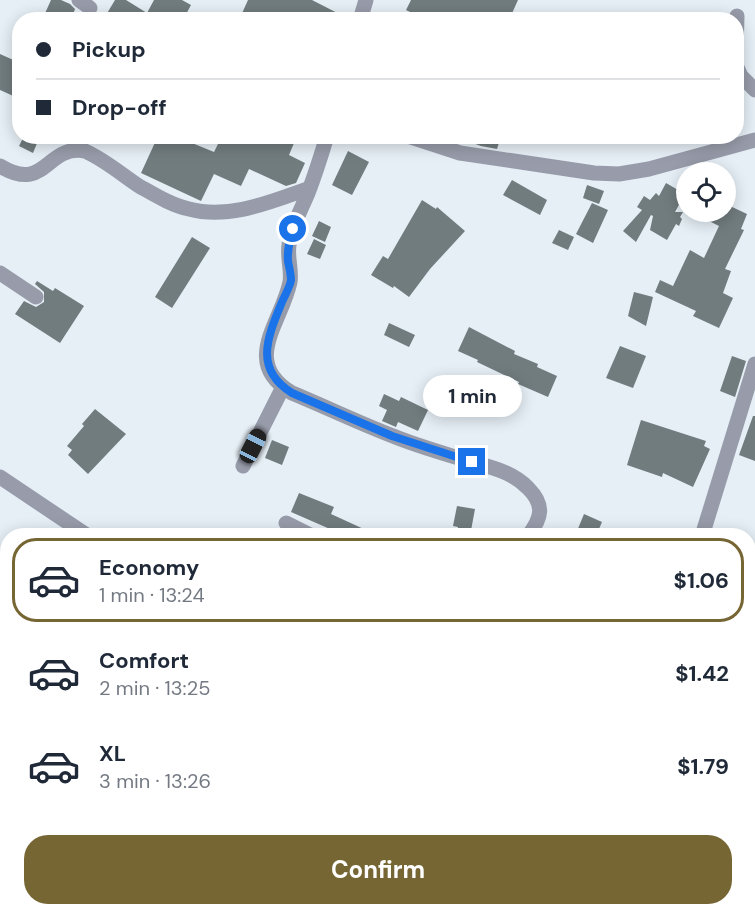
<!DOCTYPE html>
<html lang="en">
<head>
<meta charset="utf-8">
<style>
	body { margin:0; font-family:"DM Sans",sans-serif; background:#f6f6f7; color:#1f2937; height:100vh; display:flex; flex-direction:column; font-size:22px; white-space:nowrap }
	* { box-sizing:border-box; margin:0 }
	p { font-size:20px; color:#747a83 }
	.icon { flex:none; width:33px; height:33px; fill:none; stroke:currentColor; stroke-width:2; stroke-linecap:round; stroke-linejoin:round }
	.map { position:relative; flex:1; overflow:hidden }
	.details { position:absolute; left:0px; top:528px; width:756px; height:388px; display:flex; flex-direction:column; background:#fff; border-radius:24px 24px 0 0; box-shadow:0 3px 15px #0003 }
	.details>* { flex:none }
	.guide { position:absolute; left:12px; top:12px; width:732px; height:132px; border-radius:24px; box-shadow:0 3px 15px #0003; display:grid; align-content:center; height:132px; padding:0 24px; background:#fff }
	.fabs { position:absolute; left:676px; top:162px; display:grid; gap:12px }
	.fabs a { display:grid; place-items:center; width:60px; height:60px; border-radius:50%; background:#fff; box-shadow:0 3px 15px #0003; font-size:30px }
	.end { position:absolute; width:27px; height:27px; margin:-14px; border:8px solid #1a73e8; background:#fff; box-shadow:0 0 0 3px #fff }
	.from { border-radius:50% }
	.bubble { position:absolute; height:42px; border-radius:21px; background:#fff; box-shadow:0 3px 15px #0003; font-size:20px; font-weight:700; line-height:42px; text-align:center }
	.car { position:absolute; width:18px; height:36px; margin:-18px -9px; border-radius:8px; box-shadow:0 0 4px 2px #0007; background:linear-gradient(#222 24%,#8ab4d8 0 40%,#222 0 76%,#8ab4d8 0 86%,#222 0) }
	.guide b { display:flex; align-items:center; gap:21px; height:57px; font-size:22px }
	.guide b+b { border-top:2px solid #e0e1e3 }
	.guide i { width:15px; height:15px; background:#1f2937 }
	ul { padding:10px 0 0; list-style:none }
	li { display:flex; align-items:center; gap:18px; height:84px; margin:0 12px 9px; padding:0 12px; border:3px solid transparent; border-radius:24px }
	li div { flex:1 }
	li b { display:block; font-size:22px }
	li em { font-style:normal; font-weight:700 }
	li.selected { border-color:#766634 }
	li>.icon { width:54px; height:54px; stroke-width:1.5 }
	.action { display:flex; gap:12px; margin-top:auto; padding:12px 24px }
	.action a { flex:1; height:69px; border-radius:24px; background:#766634; color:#fff; font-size:24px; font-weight:700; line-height:69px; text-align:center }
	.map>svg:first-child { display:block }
	.building { fill:#717c7f }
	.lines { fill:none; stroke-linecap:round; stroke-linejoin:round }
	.street { stroke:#989caa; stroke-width:15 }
	.route { stroke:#1a73e8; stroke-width:8 }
</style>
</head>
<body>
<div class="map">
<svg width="755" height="916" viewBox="0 0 755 916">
	<rect width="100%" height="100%" fill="#e6eff6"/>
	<path class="building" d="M51 0H61L70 4 75 9 71 20H42Z
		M115 0H126L147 13 154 0H182L191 5 183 20H103Z
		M248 0H312L351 20H311L298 13 295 20H239Z
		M411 0H518L509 20H417L418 16 406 10Z
		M0 54 20 63V99L0 90Z
		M24 136H40L33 153 19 146Z
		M158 136H175L214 152 222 136H297L289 155 305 163 296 183 286 186 249 169 241 186 214 174 201 201 141 173Z
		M459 136H501L497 149 481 146 459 138Z
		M348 151 369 162 352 195 332 185Z
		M512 180 547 200 540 215 503 195Z
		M666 183 685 194 675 212H683L680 217 682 219 679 226 676 224 667 240 650 230 653 216 651 215 636 242 623 231 642 210 637 207 644 196 650 200 656 193 659 196Z
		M587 185 604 191 599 204 583 198Z
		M422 200 436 209 437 207 465 231 430 269 409 297 394 286 393 288 371 275 383 256 388 259Z
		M592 203 608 210 593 243 576 234Z
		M730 206 747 214 741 229 744 230 725 269 731 271 723 293 733 298 719 328 693 316 696 311 655 292 660 280 673 286 690 250 704 258 719 226 691 212H727Z
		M319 221 331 227 325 242 312 236Z
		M559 230 574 237 568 250 552 243Z
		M192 237 210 248 172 308 155 297Z
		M314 239 326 245 320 259 307 254Z
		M37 281 53 291 55 288 84 306 60 343 15 314 24 301 36 307 44 302V292L35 284Z
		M634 292 653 297 646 326 628 316Z
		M389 323 415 335 409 347 384 335Z
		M469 327 515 351 514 354 538 364 537 367 557 376 548 397 518 384 519 382 477 362 478 360 458 351Z
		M620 346 646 356 633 388 606 378Z
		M732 356 746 361 735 397 720 391Z
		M384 394 399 401 401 397 428 410 418 431 398 422 396 427 382 421 387 410 379 406Z
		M95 409 126 434 88 474 68 455 72 450 67 446 84 426 82 424Z
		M753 416H755V461L739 455Z
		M641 420 706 441 704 446 710 449 693 487 663 473 662 477 627 465Z
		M272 440 289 447 282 465 265 458Z
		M299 493 334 507 331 514 379 536H346L291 512Z
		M457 506 475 509 470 536H457L458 527 453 526Z
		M584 514 602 522 596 536H575Z"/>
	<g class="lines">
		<path class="street" d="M79 0 90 8
			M360 20 366 0
			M736 53 737 16
			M736 65 741 76 755 90
			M327 136C321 156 315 175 308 193 301 210 291 228 289 245 287 258 292 270 290 282 282 322 240 362 292 393 326 407 359 423 393 436 415 445 439 452 462 459 485 466 511 470 528 488 545 505 542 518 528 536
			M408 136 460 153 594 173 619 174 649 169 755 140
			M0 166C46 194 46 144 85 151 105 160 121 174 139 186 155 195 171 205 189 209 230 220 272 201 310 188
			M0 273 36 297
			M243 466 283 387
			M0 477 88 536
			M286 523 312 536
			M702 536 755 364
			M0 762 8 760
			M498 909 511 916
			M473 916 475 909"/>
	</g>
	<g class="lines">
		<path class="route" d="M293 229C290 240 287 249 288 261 289 267 291 274 291 280 290 287 285 295 282 302 268 336 253 369 292 393L392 436 472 462"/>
	</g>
</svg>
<div class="fabs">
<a><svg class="icon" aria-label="locate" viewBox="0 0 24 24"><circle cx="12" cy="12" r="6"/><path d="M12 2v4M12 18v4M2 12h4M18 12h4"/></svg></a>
</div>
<i class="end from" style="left:293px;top:229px"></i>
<i class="end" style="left:472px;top:462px"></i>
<div class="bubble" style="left:423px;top:375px;width:99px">1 min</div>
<i class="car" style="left:253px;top:446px;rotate:27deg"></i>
<div class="guide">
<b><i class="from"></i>Pickup</b>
<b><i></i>Drop-off</b>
</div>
<section class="details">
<ul>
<li class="selected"><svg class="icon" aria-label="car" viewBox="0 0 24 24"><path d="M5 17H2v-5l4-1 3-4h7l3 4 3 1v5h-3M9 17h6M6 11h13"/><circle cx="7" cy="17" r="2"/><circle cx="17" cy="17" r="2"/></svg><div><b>Economy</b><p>1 min · 13:24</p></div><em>$1.06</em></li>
<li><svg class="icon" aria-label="car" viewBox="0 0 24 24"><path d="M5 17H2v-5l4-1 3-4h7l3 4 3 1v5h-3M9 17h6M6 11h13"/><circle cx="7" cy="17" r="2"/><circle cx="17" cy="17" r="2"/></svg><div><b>Comfort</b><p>2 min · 13:25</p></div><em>$1.42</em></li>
<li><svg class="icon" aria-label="car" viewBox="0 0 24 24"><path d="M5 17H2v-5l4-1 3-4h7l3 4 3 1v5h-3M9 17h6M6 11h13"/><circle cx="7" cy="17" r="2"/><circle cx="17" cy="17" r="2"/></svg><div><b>XL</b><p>3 min · 13:26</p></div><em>$1.79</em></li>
</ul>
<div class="action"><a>Confirm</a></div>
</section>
</div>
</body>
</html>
